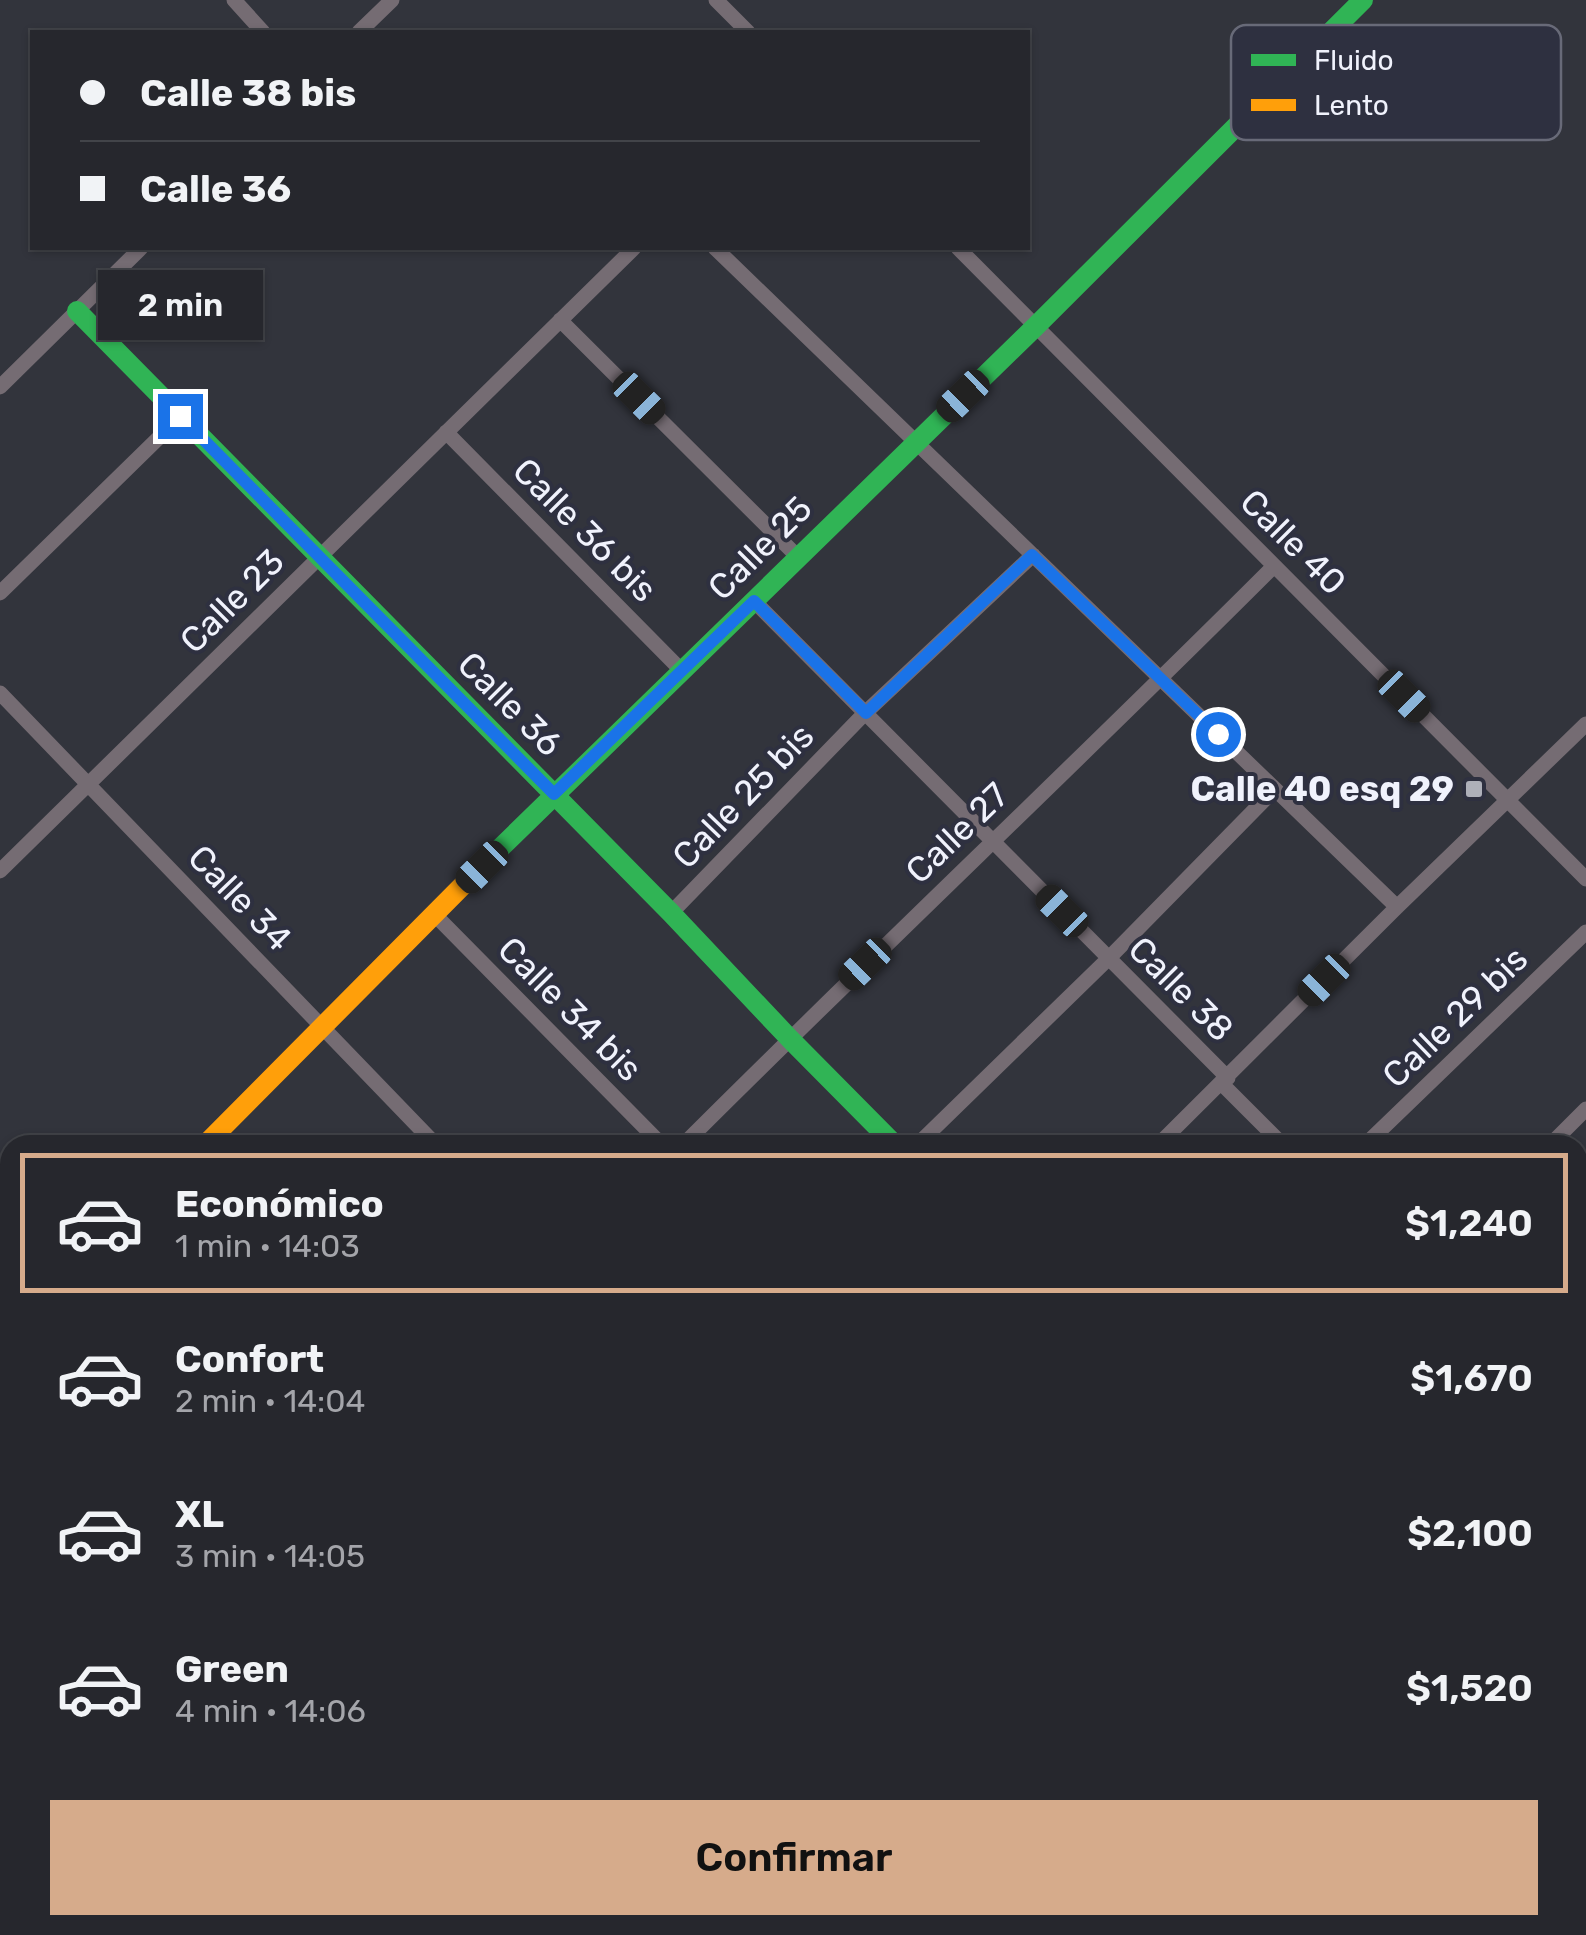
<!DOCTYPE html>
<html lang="es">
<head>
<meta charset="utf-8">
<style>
	body { margin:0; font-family:Rubik,sans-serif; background:#2e2f35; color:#f1f3f6; height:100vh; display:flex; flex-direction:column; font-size:38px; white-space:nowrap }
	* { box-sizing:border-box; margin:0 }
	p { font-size:32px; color:#a4a5aa }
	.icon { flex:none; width:55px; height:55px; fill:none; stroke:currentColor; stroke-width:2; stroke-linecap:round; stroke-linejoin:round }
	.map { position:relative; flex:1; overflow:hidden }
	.drawer { position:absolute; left:0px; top:1135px; width:1588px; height:800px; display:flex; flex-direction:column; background:#26272d; border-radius:30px 30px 0 0; box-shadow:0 2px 8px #0004,0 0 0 2px #424449 }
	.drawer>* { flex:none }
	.banner { position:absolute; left:30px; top:30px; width:1000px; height:220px; border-radius:0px; box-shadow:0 2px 8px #0004,0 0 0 2px #424449; display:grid; align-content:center; height:220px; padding:0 50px; background:#26272d }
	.end { position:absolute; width:45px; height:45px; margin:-22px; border:12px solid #1a73e8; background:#fff; box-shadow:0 0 0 5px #fff }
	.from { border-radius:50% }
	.bubble { position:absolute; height:70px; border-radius:0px; background:#26272d; box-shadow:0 2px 8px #0004,0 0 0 2px #424449; font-size:32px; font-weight:600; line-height:70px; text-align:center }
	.car { position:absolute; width:30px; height:60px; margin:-30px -15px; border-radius:12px; box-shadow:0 0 8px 2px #0007; background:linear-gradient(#222 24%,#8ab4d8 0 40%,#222 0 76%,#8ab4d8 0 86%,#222 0) }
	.banner b { display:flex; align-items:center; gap:35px; height:95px; font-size:38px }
	.banner b+b { border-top:2px solid #424449 }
	.banner i { width:25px; height:25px; background:#f1f3f6 }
	ul { padding:18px 0 0; list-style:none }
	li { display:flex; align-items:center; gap:30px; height:140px; margin:0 20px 15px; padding:0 30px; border:5px solid transparent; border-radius:0px }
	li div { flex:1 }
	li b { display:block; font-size:38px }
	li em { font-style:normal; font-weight:600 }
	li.selected { border-color:#d6ab8b }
	li>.icon { width:90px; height:90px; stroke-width:1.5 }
	.action { display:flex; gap:20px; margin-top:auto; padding:20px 50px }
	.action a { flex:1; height:115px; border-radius:0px; background:#d6ab8b; color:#111; font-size:40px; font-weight:600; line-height:115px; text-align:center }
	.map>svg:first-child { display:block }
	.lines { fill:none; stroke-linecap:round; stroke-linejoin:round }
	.street { stroke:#756c73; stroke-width:15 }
	.fast { stroke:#30b455; stroke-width:20 }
	.slow { stroke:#ff9f0a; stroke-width:20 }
	.route { stroke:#1a73e8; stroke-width:12 }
	.poi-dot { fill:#aeb0b9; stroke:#2e3040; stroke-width:4 }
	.labels { text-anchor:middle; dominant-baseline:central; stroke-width:8; stroke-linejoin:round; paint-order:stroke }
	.street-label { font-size:35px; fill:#f0f2fc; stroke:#2e3040 }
	.poi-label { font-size:35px; font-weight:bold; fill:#f0f2fc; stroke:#2e3040; text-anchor:end }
	.key { fill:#2e3040; stroke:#686a78; stroke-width:2.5 }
	.key-label { font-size:28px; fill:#f0f2fc }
</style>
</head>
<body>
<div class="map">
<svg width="1586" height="1935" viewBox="0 0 1586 1935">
	<rect width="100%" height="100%" fill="#32343c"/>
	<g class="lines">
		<path class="street" d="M234 0 263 32
			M716 0 748 32
			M359 32 392 0
			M715 248 1397 907
			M958 248 1586 879
			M560 320 798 557
			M0 387 141 248
			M446 432 682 671
			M0 593 181 416
			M754 601 1228 1078
			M0 693 436 1145
			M0 871 634 248
			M671 913 865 713 1033 555
			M435 915 662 1145
			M1222 1084 1283 1145
			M683 1145C878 950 1079 761 1274 566
			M917 1145 1109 958 1275 789
			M1158 1145 1397 907 1586 724
			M1365 1145 1586 932
			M1550 1145 1586 1109
			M0 1194 10 1204
			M1578 1279 1586 1271
			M0 1346 10 1336
			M1578 1385 1586 1393
			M1578 1452 1586 1444
			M0 1675 10 1686
			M1578 1675 1586 1667
			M0 1823 10 1813
			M1578 1832 1586 1840
			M1578 1902 1586 1893
			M248 1925 258 1935
			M722 1925 732 1935
			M1200 1925 1210 1935
			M355 1935 365 1925
			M838 1935 848 1925
			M1316 1935 1326 1925
			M1545 1935 1555 1925"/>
		<path class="fast" d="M77 311 671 913 790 1039 895 1145
			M486 862 1035 327 1363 0"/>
		<path class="slow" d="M205 1145 486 862"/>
	</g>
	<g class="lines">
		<path class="route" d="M180 416 554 794 754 601 866 713 1032 555 1218 734"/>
	</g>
	<rect class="poi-dot" x="1464" y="779" width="20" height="20" rx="5"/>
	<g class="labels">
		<g class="street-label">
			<text transform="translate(585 530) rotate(45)">Calle 36 bis</text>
			<text transform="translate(1293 542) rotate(45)">Calle 40</text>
			<text transform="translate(760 548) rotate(-45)">Calle 25</text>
			<text transform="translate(232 601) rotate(-45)">Calle 23</text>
			<text transform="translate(510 704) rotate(45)">Calle 36</text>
			<text transform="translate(743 796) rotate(-46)">Calle 25 bis</text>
			<text transform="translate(957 833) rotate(-44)">Calle 27</text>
			<text transform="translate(240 898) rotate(46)">Calle 34</text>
			<text transform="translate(1181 989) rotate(45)">Calle 38</text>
			<text transform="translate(570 1009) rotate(45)">Calle 34 bis</text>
			<text transform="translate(1455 1017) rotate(-44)">Calle 29 bis</text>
		</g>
		<g class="poi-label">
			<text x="1454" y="789">Calle 40 esq 29</text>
		</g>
	</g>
	<rect x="1231" y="25" width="330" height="115" rx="15" class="key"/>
	<rect x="1251" y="54" width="45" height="12" fill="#30b455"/>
	<rect x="1251" y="99" width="45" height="12" fill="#ff9f0a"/>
	<g class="key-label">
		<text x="1314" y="70">Fluido</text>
		<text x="1314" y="115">Lento</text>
	</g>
</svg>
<i class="end from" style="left:1218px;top:734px"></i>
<i class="end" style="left:180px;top:416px"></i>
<div class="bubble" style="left:98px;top:270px;width:165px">2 min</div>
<i class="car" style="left:963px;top:396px;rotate:226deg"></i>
<i class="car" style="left:639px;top:398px;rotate:135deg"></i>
<i class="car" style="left:1404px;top:696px;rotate:135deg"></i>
<i class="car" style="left:482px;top:867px;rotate:225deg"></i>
<i class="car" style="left:1062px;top:911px;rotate:315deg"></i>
<i class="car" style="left:865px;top:964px;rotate:226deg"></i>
<i class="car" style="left:1324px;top:980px;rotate:225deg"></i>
<div class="banner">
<b><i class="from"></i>Calle 38 bis</b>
<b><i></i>Calle 36</b>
</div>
<section class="drawer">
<ul>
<li class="selected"><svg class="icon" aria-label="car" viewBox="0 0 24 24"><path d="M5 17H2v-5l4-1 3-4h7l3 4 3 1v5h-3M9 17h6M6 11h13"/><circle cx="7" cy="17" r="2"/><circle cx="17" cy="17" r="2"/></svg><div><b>Económico</b><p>1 min · 14:03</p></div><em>$1,240</em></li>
<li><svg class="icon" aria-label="car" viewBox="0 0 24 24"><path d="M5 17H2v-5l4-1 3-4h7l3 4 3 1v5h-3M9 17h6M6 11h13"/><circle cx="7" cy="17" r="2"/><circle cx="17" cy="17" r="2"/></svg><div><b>Confort</b><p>2 min · 14:04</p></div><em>$1,670</em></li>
<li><svg class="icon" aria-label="car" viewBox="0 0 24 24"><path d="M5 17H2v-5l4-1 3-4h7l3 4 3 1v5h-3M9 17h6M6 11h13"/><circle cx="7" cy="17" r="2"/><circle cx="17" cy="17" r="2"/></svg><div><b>XL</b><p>3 min · 14:05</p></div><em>$2,100</em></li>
<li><svg class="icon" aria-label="car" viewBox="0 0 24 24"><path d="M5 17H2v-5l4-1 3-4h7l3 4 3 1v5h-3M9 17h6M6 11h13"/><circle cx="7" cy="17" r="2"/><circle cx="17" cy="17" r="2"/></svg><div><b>Green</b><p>4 min · 14:06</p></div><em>$1,520</em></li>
</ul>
<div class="action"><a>Confirmar</a></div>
</section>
</div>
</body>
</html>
